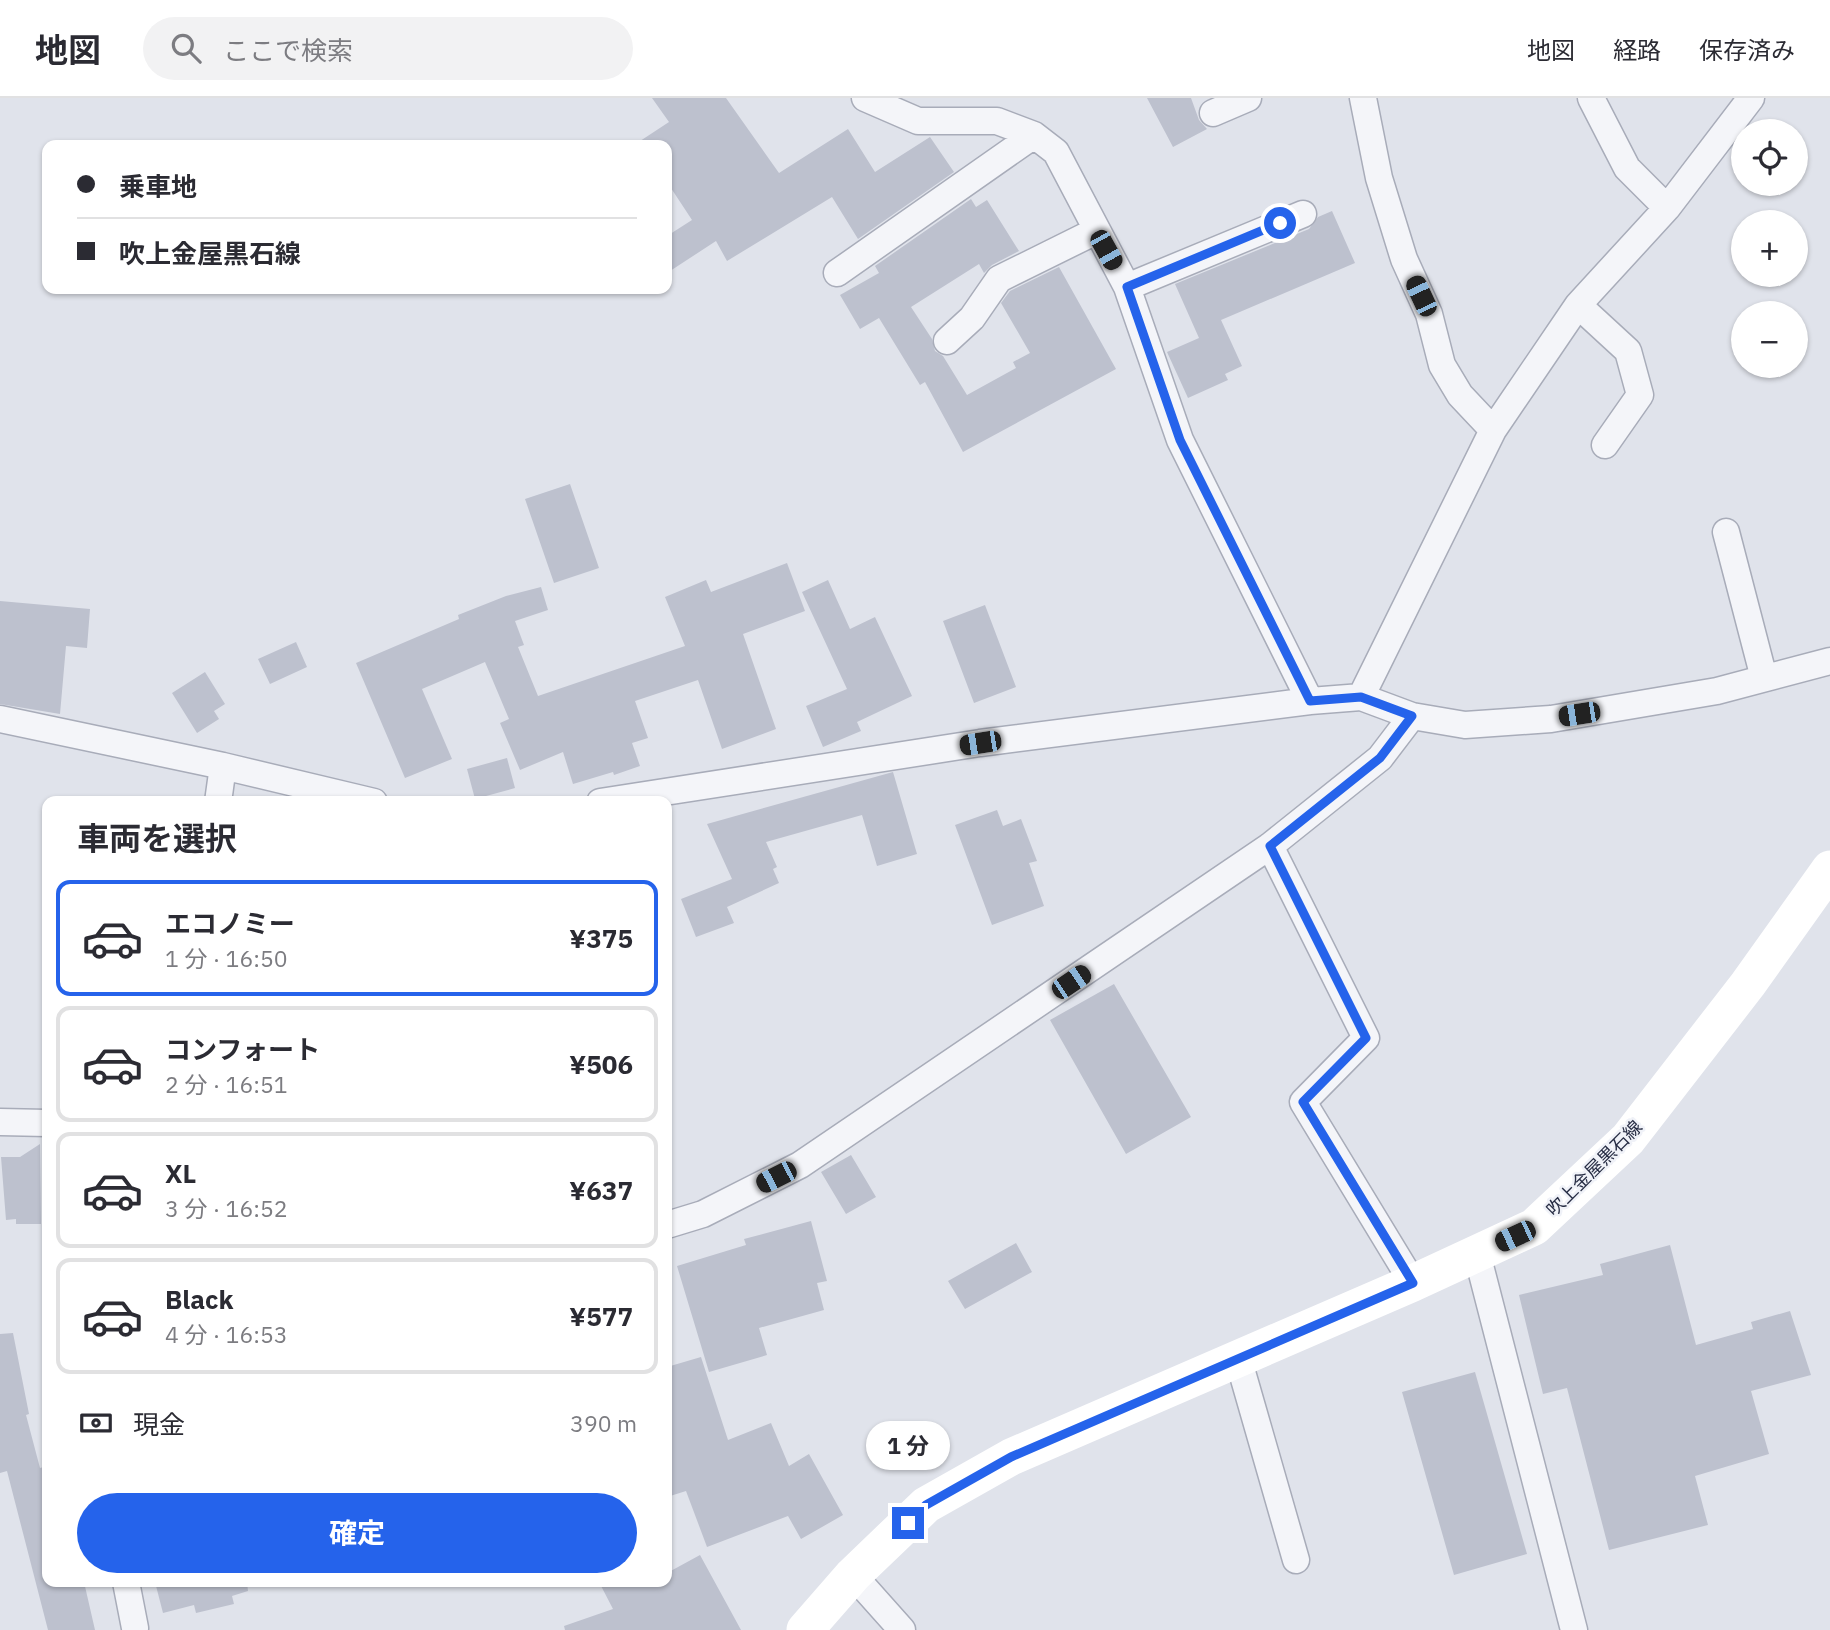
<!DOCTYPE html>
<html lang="ja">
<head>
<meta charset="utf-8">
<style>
	body { margin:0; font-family:"IBM Plex Sans","Noto Sans JP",sans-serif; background:#f2f2f3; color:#2b2b33; height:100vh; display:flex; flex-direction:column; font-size:26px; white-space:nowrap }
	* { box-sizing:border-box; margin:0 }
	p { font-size:23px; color:#7c7c81 }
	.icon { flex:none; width:38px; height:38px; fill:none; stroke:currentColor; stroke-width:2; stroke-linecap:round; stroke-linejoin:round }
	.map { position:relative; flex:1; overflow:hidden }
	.drawer { position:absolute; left:42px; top:698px; width:630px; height:791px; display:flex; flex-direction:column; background:#fff; border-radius:14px; box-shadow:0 2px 5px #0004 }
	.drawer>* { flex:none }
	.guide { position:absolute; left:42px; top:42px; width:630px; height:154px; border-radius:14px; box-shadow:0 2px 5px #0004; display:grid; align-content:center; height:154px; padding:0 35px; background:#fff }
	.tools { position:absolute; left:1731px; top:21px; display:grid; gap:14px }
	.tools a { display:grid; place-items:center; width:77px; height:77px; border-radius:50%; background:#fff; box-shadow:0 2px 5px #0004; font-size:35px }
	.end { position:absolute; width:32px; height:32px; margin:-16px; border:9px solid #2563eb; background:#fff; box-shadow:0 0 0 4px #fff }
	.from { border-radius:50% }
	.bubble { position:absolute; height:49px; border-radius:24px; background:#fff; box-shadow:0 2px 5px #0004; font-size:23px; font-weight:700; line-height:49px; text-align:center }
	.car { position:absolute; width:21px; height:42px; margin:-21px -10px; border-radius:9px; box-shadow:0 0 5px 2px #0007; background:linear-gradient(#222 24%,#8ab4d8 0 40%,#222 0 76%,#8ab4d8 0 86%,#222 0) }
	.guide b { display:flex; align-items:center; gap:24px; height:66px; font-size:26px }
	.guide b+b { border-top:2px solid #e1e1e2 }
	.guide i { width:18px; height:18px; background:#2b2b33 }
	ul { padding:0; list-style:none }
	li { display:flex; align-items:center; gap:21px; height:116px; margin:0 14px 10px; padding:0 21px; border:4px solid #e1e1e2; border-radius:14px }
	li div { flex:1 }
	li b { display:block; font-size:26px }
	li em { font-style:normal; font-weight:700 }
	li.on { border-color:#2563eb }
	li>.icon { width:63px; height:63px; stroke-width:1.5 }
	h2 { padding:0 35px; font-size:32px; line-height:84px }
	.pay { display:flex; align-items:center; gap:18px; height:77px; padding:0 35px; font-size:26px }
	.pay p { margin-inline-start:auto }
	.button { display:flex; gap:14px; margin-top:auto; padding:14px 35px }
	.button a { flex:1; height:80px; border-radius:42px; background:#2563eb; color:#fff; font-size:28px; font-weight:700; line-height:80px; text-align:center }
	header { display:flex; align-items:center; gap:42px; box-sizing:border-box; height:98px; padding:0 35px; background:#fff; border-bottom:2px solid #e1e1e2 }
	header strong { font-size:33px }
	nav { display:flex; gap:38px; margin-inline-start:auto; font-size:24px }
	.search { width:490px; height:63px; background:#f2f2f3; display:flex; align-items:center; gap:18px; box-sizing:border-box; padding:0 24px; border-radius:38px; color:#7c7c81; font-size:26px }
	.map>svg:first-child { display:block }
	.building { fill:#bdc1ce }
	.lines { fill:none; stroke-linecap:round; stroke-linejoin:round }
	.minor-casing { stroke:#a8acb9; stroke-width:29 }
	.minor { stroke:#f4f5f9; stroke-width:26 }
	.secondary { stroke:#fff; stroke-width:37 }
	.route { stroke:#2563eb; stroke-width:9 }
	.labels { text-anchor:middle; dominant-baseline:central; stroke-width:5; stroke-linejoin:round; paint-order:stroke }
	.street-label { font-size:18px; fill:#272d44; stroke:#f0f2f8 }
</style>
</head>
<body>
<header>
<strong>地図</strong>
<div class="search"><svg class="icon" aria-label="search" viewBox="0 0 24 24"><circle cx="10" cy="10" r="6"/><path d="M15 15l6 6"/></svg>ここで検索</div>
<nav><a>地図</a><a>経路</a><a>保存済み</a></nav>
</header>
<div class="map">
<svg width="1830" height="1532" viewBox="0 0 1830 1532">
	<rect width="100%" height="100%" fill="#e0e3eb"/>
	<path class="building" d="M652 0H726L779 75 848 31 875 74 930 39 954 74 858 141 832 99 727 163 716 143 667 175V138L692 122 667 84V47H634L669 24Z
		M1147 0H1191L1199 22 1207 31 1173 49Z
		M971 101 976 109 987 102 1019 153 992 167 984 175 979 166 911 209 932 241 935 253 943 258 967 297 1016 270 1013 264 1030 255 1001 205 1010 193 1059 169 1116 271 963 354 925 284 920 287 879 220 860 231 840 197 879 175 875 168Z
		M1332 113 1355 165 1221 222 1242 268 1225 276 1228 282 1188 300 1167 254 1199 240 1175 186 1309 131 1318 119Z
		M570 386 599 470 554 485 525 401Z
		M787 465 805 513 743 536 776 631 722 651 698 582 635 603 648 640 632 645 640 668 614 677 613 674 573 686 563 654 520 672 500 625 509 621 485 564 422 591 452 661 405 680 356 565 459 521 458 517 506 498 541 489 548 512 515 523 524 547 518 549 538 598 685 548 665 499 706 482 711 494Z
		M828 482 850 531 875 519 912 598 857 624 861 633 823 649 806 608 847 591 802 494Z
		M0 503 90 511 87 550 66 548 60 616 0 606Z
		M985 507 1016 589 974 605 943 523Z
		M296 544 307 569 270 586 258 561Z
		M205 574 225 606 214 613 219 621 197 635 172 595Z
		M507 660 515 690 475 701 467 671Z
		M893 674 917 756 877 768 862 717 766 744 777 769 773 771 779 785 727 809 734 825 696 839 681 801 732 781 707 726Z
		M997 712 1003 728 1021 721 1037 763 1029 765 1044 808 992 827 955 727Z
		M1114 886 1191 1019 1126 1056 1050 922Z
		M40 1046 41 1126H16V1121L6 1122 1 1059H20Z
		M851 1057 876 1099 846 1116 821 1074Z
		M811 1123 827 1183 817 1185 824 1212 759 1230 767 1257 709 1274 677 1168 746 1147 744 1141Z
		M1016 1145 1032 1174 965 1211 948 1183Z
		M1670 1147 1696 1247 1753 1231 1751 1224 1790 1213 1811 1277 1751 1293 1769 1356 1695 1378 1708 1427 1609 1452 1567 1290 1543 1296 1519 1197 1603 1177 1600 1166Z
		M13 1235 29 1316 26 1317 40 1370 47 1368V1484H84L95 1532H48L7 1373 0 1375V1236Z
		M701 1259 728 1342 771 1325 789 1368 809 1356 843 1417 801 1441 788 1418 707 1449 686 1393 667 1399V1269Z
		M1475 1274 1527 1456 1454 1477 1402 1294Z
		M700 1457 741 1532H565L564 1528 613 1511 599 1484H667V1475Z
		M155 1484H247L248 1493 232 1498 234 1506 196 1515 194 1507 163 1515Z"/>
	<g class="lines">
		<g class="minor-casing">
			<path id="minor" d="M865 0 918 23H997L1034 37 1056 54 1127 189 1180 342 1310 603
				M1363 0 1379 80 1404 161 1429 216 1442 267 1460 297 1493 332
				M1591 0 1627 70 1667 110
				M1213 15 1248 0
				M837 175 1034 37
				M1127 189 1303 116
				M1578 207 1628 253 1640 297 1605 347
				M947 243 972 220 999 181 1096 133
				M1726 434 1764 580
				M1361 599 1493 332 1578 207 1667 110 1751 0
				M0 621 223 668 374 704
				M218 704 223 668
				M600 704 980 645 1310 603 1361 599 1412 618 1465 627 1551 621 1717 593 1830 563
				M1270 748 1366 940 1303 1004 1413 1185
				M0 1024 47 1025
				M667 1127 703 1116 800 1067 1270 748 1380 660 1412 618
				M1477 1156 1574 1532
				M1238 1260 1296 1462
				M853 1477 902 1532
				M126 1484 135 1530"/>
		</g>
		<use href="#minor" class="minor"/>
		<path class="secondary" d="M805 1532 853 1477 926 1407 1011 1359 1413 1185 1534 1129 1628 1041 1748 886 1830 771"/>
	</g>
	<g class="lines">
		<path class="route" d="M908 1425 926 1407 1011 1359 1413 1185 1303 1004 1366 940 1270 748 1380 660 1412 618 1361 599 1310 603 1180 342 1127 189 1280 125"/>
	</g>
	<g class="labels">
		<g class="street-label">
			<text transform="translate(1594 1070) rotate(-45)">吹上金屋黒石線</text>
		</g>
	</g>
</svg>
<div class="tools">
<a><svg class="icon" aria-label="locate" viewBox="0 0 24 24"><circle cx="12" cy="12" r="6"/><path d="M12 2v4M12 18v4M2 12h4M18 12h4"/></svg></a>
<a>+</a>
<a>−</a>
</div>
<i class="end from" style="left:1280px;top:125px"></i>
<i class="end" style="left:908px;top:1425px"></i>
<div class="bubble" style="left:866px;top:1323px;width:84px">1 分</div>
<i class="car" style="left:1106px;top:152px;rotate:151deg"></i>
<i class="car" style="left:1421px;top:198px;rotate:335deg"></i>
<i class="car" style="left:1579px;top:616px;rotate:261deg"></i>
<i class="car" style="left:980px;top:645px;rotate:261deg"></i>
<i class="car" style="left:1071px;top:884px;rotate:56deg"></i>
<i class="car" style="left:776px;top:1079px;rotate:243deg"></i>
<i class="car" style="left:1515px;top:1138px;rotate:245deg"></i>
<div class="guide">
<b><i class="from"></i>乗車地</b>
<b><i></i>吹上金屋黒石線</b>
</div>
<section class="drawer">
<h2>車両を選択</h2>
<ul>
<li class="on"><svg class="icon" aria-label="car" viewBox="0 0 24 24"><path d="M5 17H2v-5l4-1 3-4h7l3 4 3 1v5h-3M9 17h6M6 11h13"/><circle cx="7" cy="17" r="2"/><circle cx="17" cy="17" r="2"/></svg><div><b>エコノミー</b><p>1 分 · 16:50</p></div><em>¥375</em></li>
<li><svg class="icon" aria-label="car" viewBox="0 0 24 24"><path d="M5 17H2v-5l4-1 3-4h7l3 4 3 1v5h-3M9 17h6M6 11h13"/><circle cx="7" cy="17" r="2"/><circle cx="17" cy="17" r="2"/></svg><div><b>コンフォート</b><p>2 分 · 16:51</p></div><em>¥506</em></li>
<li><svg class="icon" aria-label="car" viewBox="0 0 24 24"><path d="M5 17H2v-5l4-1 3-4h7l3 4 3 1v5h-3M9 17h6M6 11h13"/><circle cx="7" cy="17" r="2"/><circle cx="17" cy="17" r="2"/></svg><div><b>XL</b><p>3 分 · 16:52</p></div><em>¥637</em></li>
<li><svg class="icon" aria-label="car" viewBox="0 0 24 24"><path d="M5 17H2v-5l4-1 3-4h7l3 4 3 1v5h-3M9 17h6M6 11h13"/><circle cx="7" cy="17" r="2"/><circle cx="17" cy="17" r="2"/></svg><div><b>Black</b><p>4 分 · 16:53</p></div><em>¥577</em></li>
</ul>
<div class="pay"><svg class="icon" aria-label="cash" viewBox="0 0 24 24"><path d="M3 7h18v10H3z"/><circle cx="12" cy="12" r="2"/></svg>現金<p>390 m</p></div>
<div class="button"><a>確定</a></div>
</section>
</div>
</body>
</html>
